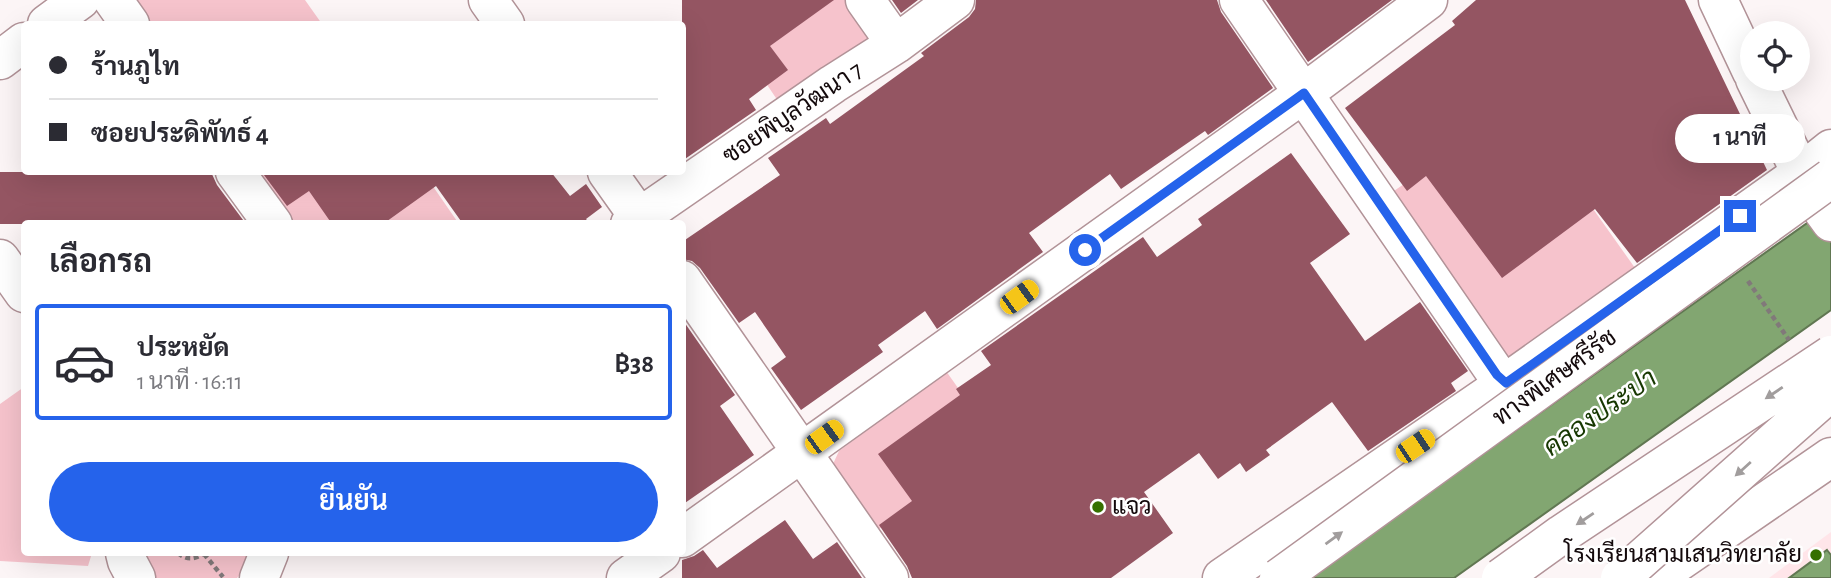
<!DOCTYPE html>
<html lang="th">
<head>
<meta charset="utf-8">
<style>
	body { margin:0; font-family:"Alegreya Sans",Sarabun,sans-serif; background:#f2f2f3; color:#2b2b33; height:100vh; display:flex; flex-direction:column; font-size:26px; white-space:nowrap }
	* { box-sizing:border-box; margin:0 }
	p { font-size:23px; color:#7c7c81 }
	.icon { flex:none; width:38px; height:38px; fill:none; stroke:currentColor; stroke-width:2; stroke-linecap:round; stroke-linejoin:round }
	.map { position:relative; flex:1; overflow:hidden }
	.side { position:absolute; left:21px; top:220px; width:665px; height:336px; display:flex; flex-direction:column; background:#fff; border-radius:7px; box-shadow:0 7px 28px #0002 }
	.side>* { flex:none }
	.banner { position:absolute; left:21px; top:21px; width:665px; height:154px; border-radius:7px; box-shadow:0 7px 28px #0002; display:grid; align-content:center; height:154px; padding:0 28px; background:#fff }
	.fabs { position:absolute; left:1740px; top:21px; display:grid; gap:14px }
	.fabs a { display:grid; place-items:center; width:70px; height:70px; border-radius:50%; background:#fff; box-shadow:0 7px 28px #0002; font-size:35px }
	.end { position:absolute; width:32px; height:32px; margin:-16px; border:9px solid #2563eb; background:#fff; box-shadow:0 0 0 4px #fff }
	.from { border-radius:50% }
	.bubble { position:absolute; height:49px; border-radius:24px; background:#fff; box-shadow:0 7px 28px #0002; font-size:23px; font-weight:600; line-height:49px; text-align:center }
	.car { position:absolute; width:21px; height:42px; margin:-21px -10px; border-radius:9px; box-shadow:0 0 5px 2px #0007; background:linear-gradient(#f5c518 24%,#345 0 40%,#f5c518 0 76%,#345 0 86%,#f5c518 0) }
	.banner b { display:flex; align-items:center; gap:24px; height:66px; font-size:26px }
	.banner b+b { border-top:2px solid #e1e1e2 }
	.banner i { width:18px; height:18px; background:#2b2b33 }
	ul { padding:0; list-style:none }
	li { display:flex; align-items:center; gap:21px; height:116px; margin:0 14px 10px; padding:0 14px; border:4px solid transparent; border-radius:7px }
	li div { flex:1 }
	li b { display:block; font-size:26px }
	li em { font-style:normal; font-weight:600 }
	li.current { border-color:#2563eb }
	li>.icon { width:63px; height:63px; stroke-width:1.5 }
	h2 { padding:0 28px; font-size:32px; line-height:84px }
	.primary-button { display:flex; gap:14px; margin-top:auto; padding:14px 28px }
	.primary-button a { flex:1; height:80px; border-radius:42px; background:#2563eb; color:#fff; font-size:28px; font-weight:600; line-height:80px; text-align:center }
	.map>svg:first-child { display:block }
	.built { fill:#ffe5e9 }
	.green { fill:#f6c3cc }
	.water { fill:#82a671; stroke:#617752; stroke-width:2 }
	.building { fill:#945562 }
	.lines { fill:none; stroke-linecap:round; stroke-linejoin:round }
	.minor-casing { stroke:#b29398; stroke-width:41 }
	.tertiary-casing { stroke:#b29398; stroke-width:41 }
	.secondary-casing { stroke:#b29398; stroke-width:41 }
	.path { stroke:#81797a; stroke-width:4.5; stroke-dasharray:5 3.5; stroke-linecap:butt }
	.minor { stroke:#fff; stroke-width:38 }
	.tertiary { stroke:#fff; stroke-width:38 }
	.secondary { stroke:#fff; stroke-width:38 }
	.motorway-bridge-casing { stroke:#b29398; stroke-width:41; stroke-linecap:butt }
	.path-bridge { stroke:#81797a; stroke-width:4.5; stroke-dasharray:5 3.5; stroke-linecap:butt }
	.motorway-bridge { stroke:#fff; stroke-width:38 }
	.oneway { fill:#a19d9d }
	.route { stroke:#2563eb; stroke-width:9 }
	.poi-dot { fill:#367000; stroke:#fff; stroke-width:2.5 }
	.labels { text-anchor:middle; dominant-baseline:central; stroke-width:5; stroke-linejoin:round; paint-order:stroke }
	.street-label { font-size:24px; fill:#13090b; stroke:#fff }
	.poi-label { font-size:24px; fill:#13090b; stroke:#fff; text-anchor:start }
	.water-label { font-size:26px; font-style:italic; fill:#163700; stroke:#fff }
</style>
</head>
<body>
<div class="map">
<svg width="1831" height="578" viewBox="0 0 1831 578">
	<rect width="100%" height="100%" fill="#fcf5f6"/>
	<path class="built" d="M1831 532V578H1769Z"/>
	<path class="green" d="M127 0H305L322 24H144Z
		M812 0H847L873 35 780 104 741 46Z
		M1429 167 1591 206 1635 268 1506 363 1388 195Z
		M251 172H423L459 224H290Z
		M946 371 968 402 925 497 879 529 833 464 839 451Z
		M24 387V553H92L88 566 0 561V404Z
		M140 553H249L241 574 237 578H154Z"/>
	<path class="water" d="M1831 206V310L1454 578H1308Z
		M1827 550 1831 555V578H1789Z"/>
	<path class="building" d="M682 0H834L770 46 788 70 749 99 756 110 682 161Z
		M892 0H918L901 13Z
		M976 0H1217L1221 12 1273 88 1208 135 1205 131 1121 189 1110 174 1029 233 1043 252 937 329 925 311 878 345 883 352 801 410 771 368 786 357 755 312 739 323 700 268 692 261 682 259V242L780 175 768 158 826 118 830 124 924 56 921 53 969 17 975 9Z
		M1266 0H1392L1308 62Z
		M1476 0H1685L1767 170 1637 263 1595 209 1502 278 1426 176 1407 191 1345 108 1455 25 1452 21Z
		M1291 153 1350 234 1310 263 1365 341 1420 302 1468 371 1451 383 1456 391 1368 451 1332 402 1266 450 1270 455 1246 472 1240 463 1218 479 1199 453 1144 492 1173 533 1111 578H912L907 566 879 525 912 501 878 454 960 395 956 389 991 365 981 351 1143 237 1157 257 1202 225 1198 219Z
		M0 172H211L217 185 246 224H0Z
		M268 172H551L570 196 586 184 602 207 586 219 590 224H463L436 186 383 224H332L309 191 287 206 264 175Z
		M682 319 735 395 720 406 754 455 682 505Z
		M785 520 813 559 837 542 862 578H682V560L694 556 703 550 717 568Z"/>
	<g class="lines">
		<g class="minor-casing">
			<path id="minor" d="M113 0 130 24
				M488 0 505 24
				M865 0 896 44
				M1239 0 1497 375 1506 383
				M1718 0 1752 72
				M47 24 80 0
				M0 60 24 42
				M1755 79 1801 173 1831 149
				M235 172 273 224
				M607 172 644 224
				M630 224 833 84 896 44 955 0
				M0 259 24 293
				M682 280 889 578
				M682 538 1304 93 1428 0
				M125 553 127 561 136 578
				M259 578 269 553
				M626 578 661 553"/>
		</g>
		<g class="tertiary-casing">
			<path id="tertiary" d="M1222 578 1506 383 1801 173 1807 189 1831 222"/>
		</g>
		<g class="secondary-casing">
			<path id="secondary" d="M1655 578 1831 457"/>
		</g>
		<path class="path" d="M178 553C186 560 195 560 204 553
			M204 554 223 577"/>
		<use href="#minor" class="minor"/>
		<use href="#tertiary" class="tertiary"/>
		<use href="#secondary" class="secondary"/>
		<g class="motorway-bridge-casing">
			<path id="motorway-bridge" d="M1279 578 1831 178
				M1501 578 1562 534 1831 355
				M1620 578 1831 391"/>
		</g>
		<path class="path-bridge" d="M1748 281 1789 340"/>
		<use href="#motorway-bridge" class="motorway-bridge"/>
	</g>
	<defs><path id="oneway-solid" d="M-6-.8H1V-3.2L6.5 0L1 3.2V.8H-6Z" transform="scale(1.75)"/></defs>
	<g class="oneway">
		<use href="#oneway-solid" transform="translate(1774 393) rotate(146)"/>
		<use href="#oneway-solid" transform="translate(1743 469) rotate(138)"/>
		<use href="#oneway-solid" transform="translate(1585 519) rotate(146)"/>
		<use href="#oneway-solid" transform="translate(1334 538) rotate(-36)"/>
	</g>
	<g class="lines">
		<path class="route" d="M1085 250 1304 93 1497 375 1506 383 1740 216"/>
	</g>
	<g class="poi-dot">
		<circle cx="1098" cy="507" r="7"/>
		<circle cx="1816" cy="555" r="7"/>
	</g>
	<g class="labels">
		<g class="street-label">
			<text transform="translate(793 113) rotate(-34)">ซอยพิบูลวัฒนา 7</text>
			<text transform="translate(1555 378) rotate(-36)">ทางพิเศษศรีรัช</text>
		</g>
		<g class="poi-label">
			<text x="1112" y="507">แจว</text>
			<text x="1802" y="555" text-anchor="end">โรงเรียนสามเสนวิทยาลัย</text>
		</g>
		<g class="water-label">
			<text transform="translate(1600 413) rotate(-35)">คลองประปา</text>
		</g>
	</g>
</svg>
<div class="fabs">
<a><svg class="icon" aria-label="locate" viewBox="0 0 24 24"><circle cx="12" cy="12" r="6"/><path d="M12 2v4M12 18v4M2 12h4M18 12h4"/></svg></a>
</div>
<i class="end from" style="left:1085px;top:250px"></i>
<i class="end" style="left:1740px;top:216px"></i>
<div class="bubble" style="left:1675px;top:114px;width:130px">1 นาที</div>
<i class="car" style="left:1019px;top:297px;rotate:54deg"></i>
<i class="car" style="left:824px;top:437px;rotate:54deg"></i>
<i class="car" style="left:1415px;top:446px;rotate:56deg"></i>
<div class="banner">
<b><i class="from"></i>ร้านภูไท</b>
<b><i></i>ซอยประดิพัทธ์ 4</b>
</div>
<section class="side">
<h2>เลือกรถ</h2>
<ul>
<li class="current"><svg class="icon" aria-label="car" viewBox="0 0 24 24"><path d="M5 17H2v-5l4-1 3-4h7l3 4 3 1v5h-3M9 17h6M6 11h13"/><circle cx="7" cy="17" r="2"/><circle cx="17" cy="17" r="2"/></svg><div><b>ประหยัด</b><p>1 นาที · 16:11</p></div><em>฿38</em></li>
</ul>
<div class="primary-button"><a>ยืนยัน</a></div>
</section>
</div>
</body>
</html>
